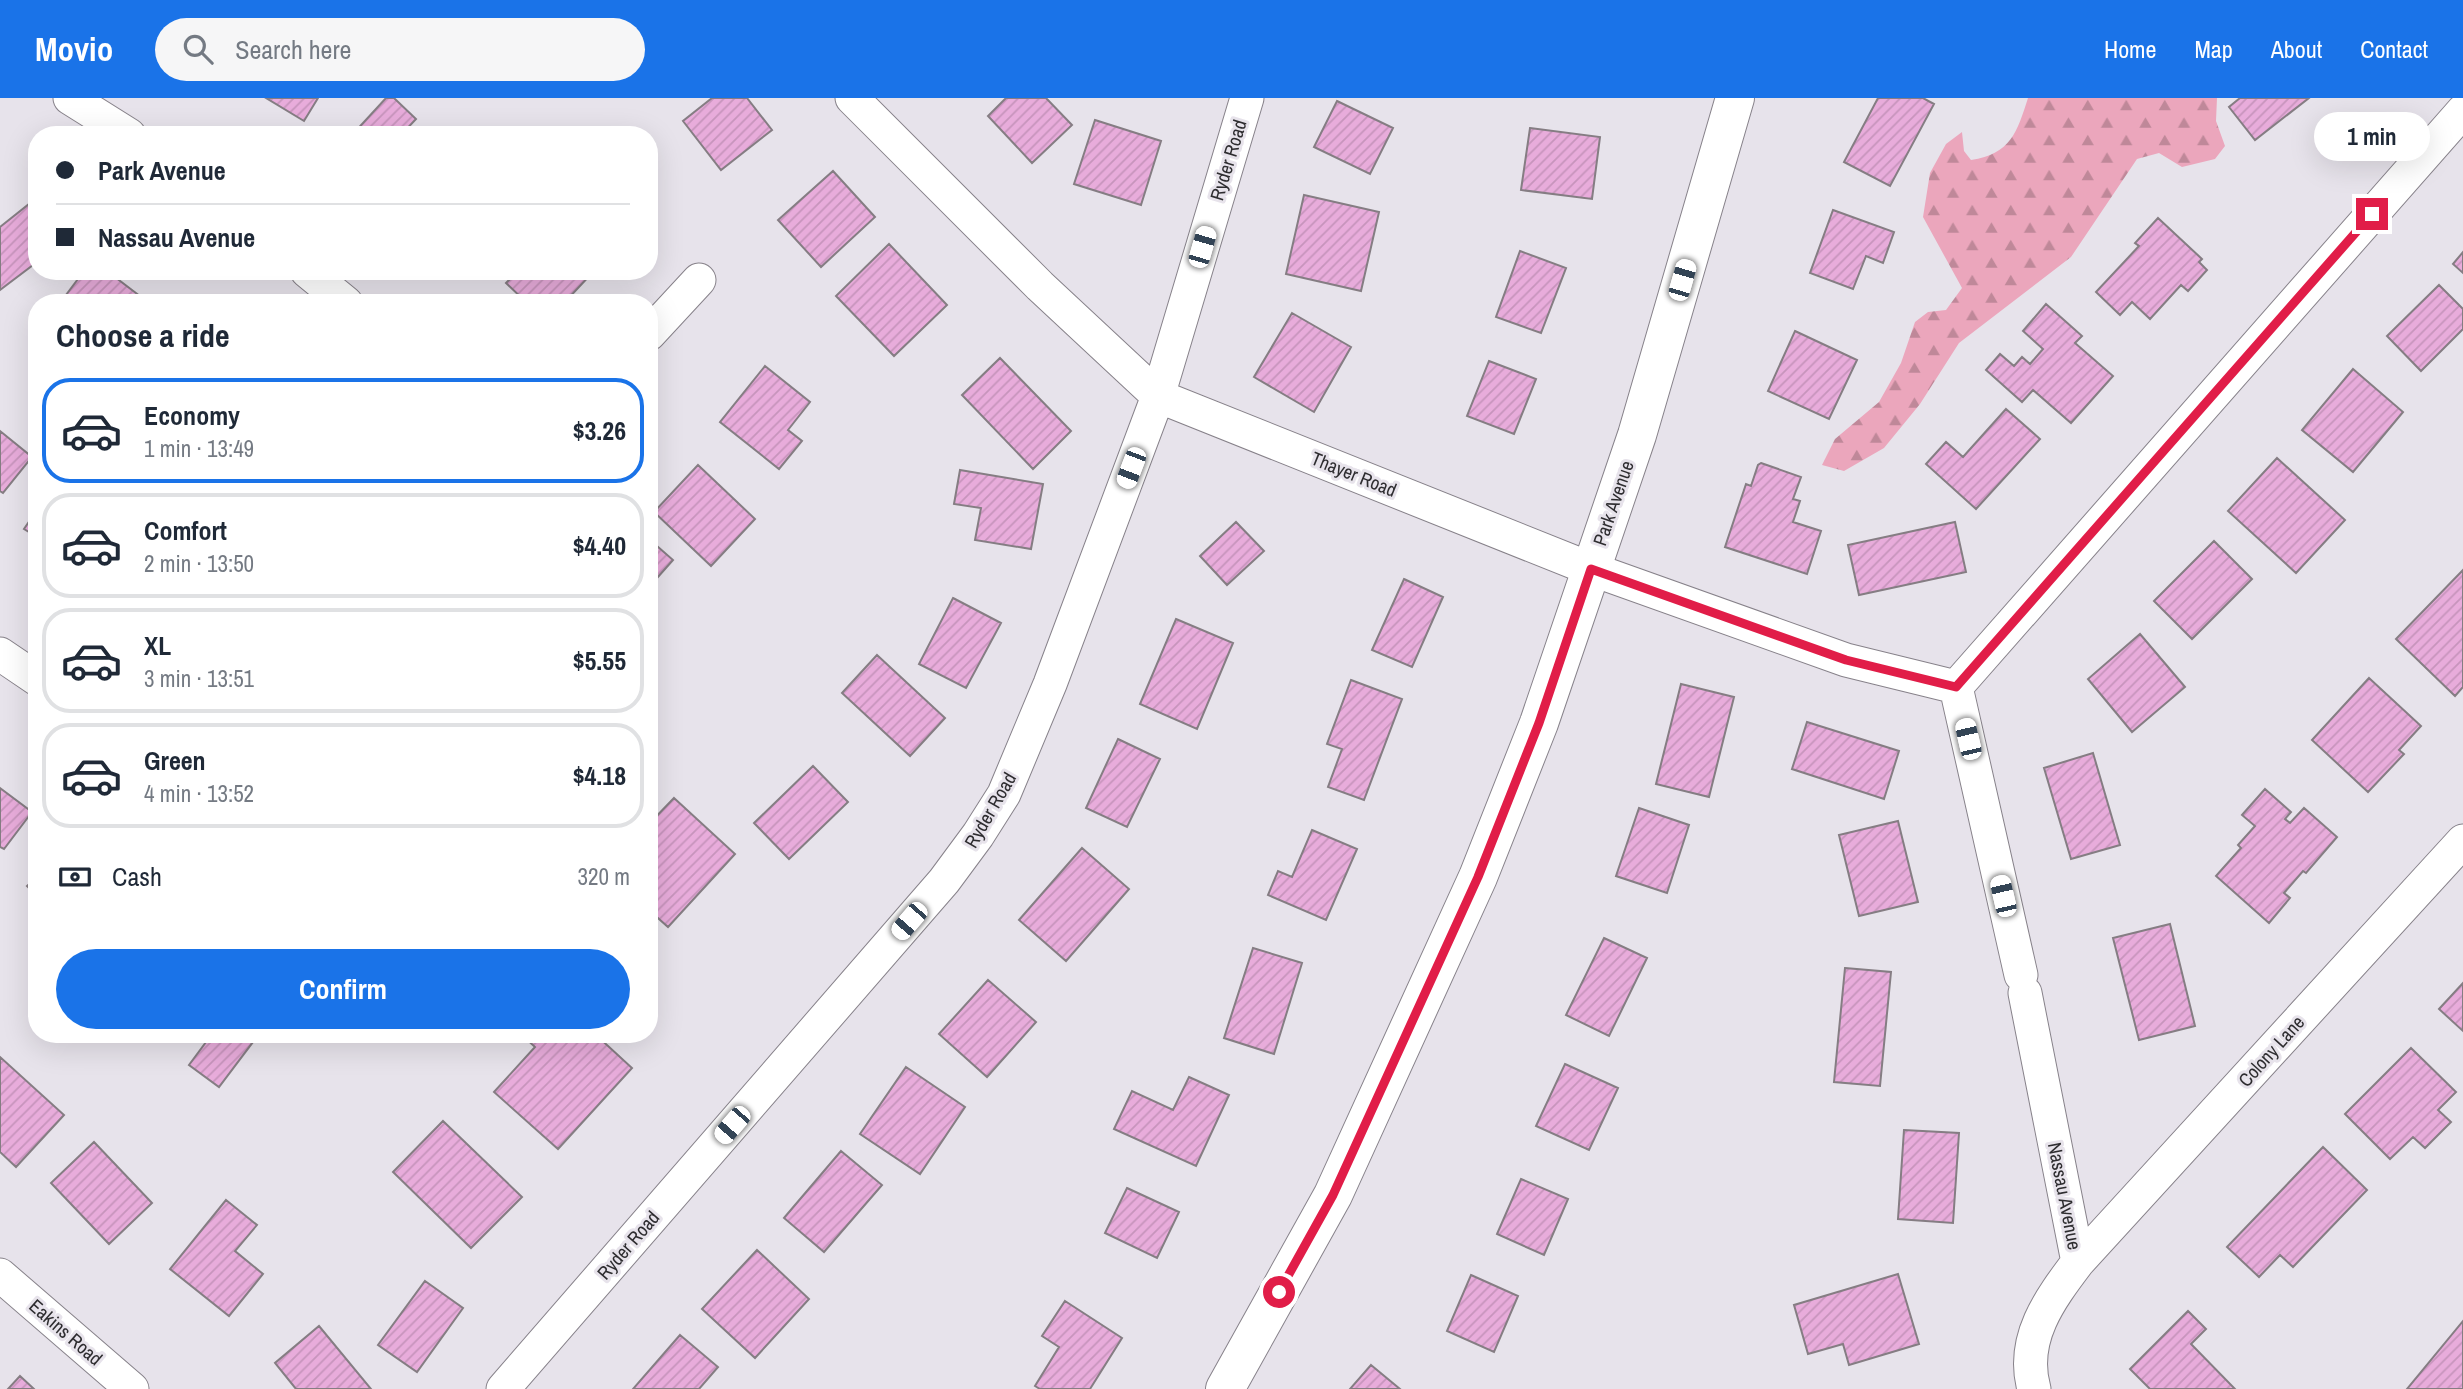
<!DOCTYPE html>
<html lang="en">
<head>
<meta charset="utf-8">
<style>
	body { margin:0; font-family:"Archivo Narrow",sans-serif; background:#f6f6f7; color:#1f2937; height:100vh; display:flex; flex-direction:column; font-size:26px; white-space:nowrap }
	* { box-sizing:border-box; margin:0 }
	p { font-size:23px; color:#747a83 }
	.icon { flex:none; width:38px; height:38px; fill:none; stroke:currentColor; stroke-width:2; stroke-linecap:round; stroke-linejoin:round }
	.map { position:relative; flex:1; overflow:hidden }
	.side { position:absolute; left:28px; top:196px; width:630px; height:749px; display:flex; flex-direction:column; background:#fff; border-radius:28px; box-shadow:0 7px 28px #0002 }
	.side>* { flex:none }
	.banner { position:absolute; left:28px; top:28px; width:630px; height:154px; border-radius:28px; box-shadow:0 7px 28px #0002; display:grid; align-content:center; height:154px; padding:0 28px; background:#fff }
	.end { position:absolute; width:32px; height:32px; margin:-16px; border:9px solid #e11d48; background:#fff; box-shadow:0 0 0 4px #fff }
	.from { border-radius:50% }
	.bubble { position:absolute; height:49px; border-radius:24px; background:#fff; box-shadow:0 7px 28px #0002; font-size:23px; font-weight:700; line-height:49px; text-align:center }
	.car { position:absolute; width:21px; height:42px; margin:-21px -10px; border-radius:9px; box-shadow:0 0 5px 2px #0007; background:linear-gradient(#fff 24%,#345 0 40%,#fff 0 76%,#345 0 86%,#fff 0) }
	.banner b { display:flex; align-items:center; gap:24px; height:66px; font-size:26px }
	.banner b+b { border-top:2px solid #e0e1e3 }
	.banner i { width:18px; height:18px; background:#1f2937 }
	ul { padding:0; list-style:none }
	li { display:flex; align-items:center; gap:21px; height:105px; margin:0 14px 10px; padding:0 14px; border:4px solid #e0e1e3; border-radius:28px }
	li div { flex:1 }
	li b { display:block; font-size:26px }
	li em { font-style:normal; font-weight:700 }
	li.active { border-color:#1a73e8 }
	li>.icon { width:63px; height:63px; stroke-width:1.5 }
	h2 { padding:0 28px; font-size:32px; line-height:84px }
	.pay { display:flex; align-items:center; gap:18px; height:77px; padding:0 28px; font-size:26px }
	.pay p { margin-inline-start:auto }
	.primary-button { display:flex; gap:14px; margin-top:auto; padding:14px 28px }
	.primary-button a { flex:1; height:80px; border-radius:42px; background:#1a73e8; color:#fff; font-size:28px; font-weight:700; line-height:80px; text-align:center }
	header { display:flex; align-items:center; gap:42px; box-sizing:border-box; height:98px; padding:0 35px; background:#1a73e8; color:#fff }
	header strong { font-size:33px }
	nav { display:flex; gap:38px; margin-inline-start:auto; font-size:24px }
	.search { width:490px; height:63px; background:#f6f6f7; display:flex; align-items:center; gap:18px; box-sizing:border-box; padding:0 24px; border-radius:38px; color:#747a83; font-size:26px }
	.map>svg:first-child { display:block }
	.forest { fill:url(#forest-firs) }
	.building { fill:url(#building-hatch); stroke:#857d83; stroke-width:2 }
	.lines { fill:none; stroke-linecap:round; stroke-linejoin:round }
	.minor-casing { stroke:#87828a; stroke-width:35 }
	.tertiary-casing { stroke:#87828a; stroke-width:40 }
	.minor { stroke:#fff; stroke-width:33 }
	.tertiary { stroke:#fff; stroke-width:38 }
	.route { stroke:#e11d48; stroke-width:9 }
	.labels { text-anchor:middle; dominant-baseline:central; stroke-width:6; stroke-linejoin:round; paint-order:stroke }
	.street-label { font-size:19px; fill:#2e2d30; stroke:#e7e3eb }
</style>
</head>
<body>
<header>
<strong>Movio</strong>
<div class="search"><svg class="icon" aria-label="search" viewBox="0 0 24 24"><circle cx="10" cy="10" r="6"/><path d="M15 15l6 6"/></svg>Search here</div>
<nav><a>Home</a><a>Map</a><a>About</a><a>Contact</a></nav>
</header>
<div class="map">
<svg width="2463" height="1291" viewBox="0 0 2463 1291">
	<defs>
		<pattern id="forest-firs" width="22" height="20" patternUnits="userSpaceOnUse" patternTransform="scale(1.75)"><rect width="22" height="20" fill="#eba6bc"/><path d="M5 1l3.5 6h-7zM16 11l3.5 6h-7z" fill="#bf8899"/></pattern>
		<pattern id="building-hatch" width="6" height="6" patternUnits="userSpaceOnUse" patternTransform="scale(1.75)"><rect width="6" height="6" fill="#e8acdb"/><path d="M-1 1l2-2M0 6l6-6M5 7l2-2" fill="none" stroke="#c794bc"/></pattern>
	</defs>
	<rect width="100%" height="100%" fill="#e7e3eb"/>
	<path class="forest" d="M2028 0H2217L2216 23 2225 48 2215 61 2182 69 2159 55 2137 61 2071 159 1959 245 1920 306 1884 350 1844 373 1822 367 1835 341 1879 304 1901 265 1915 224 1928 214 1946 212 1962 190 1923 119 1930 75 1946 46 1962 34 1964 53 1971 62C2011 56 2017 34 2028 0Z"/>
	<path class="building" d="M266 0H318L304 23Z
		M386 0H394L416 21 401 37H352Z
		M712 0H747L772 32 721 72 683 23Z
		M1006 0H1046L1072 27 1032 65 988 18Z
		M1878 0H1923L1934 6 1890 88 1844 64Z
		M2240 0H2309L2255 42 2229 9Z
		M1337 3 1393 30 1370 76 1314 49Z
		M1095 22 1161 43 1141 107 1074 86Z
		M1530 30 1600 39 1592 101 1521 92Z
		M833 73 875 119 821 169 778 122Z
		M1304 97 1379 114 1361 193 1286 176Z
		M29 106 37 116V164L0 192V129Z
		M1833 112 1894 134 1883 165 1866 158 1853 191 1810 175Z
		M2158 120 2202 161 2199 164 2207 172 2188 193 2181 187 2150 221 2132 204 2120 217 2096 194 2139 148 2135 145Z
		M889 146 947 207 894 258 836 198Z
		M1520 153 1566 170 1541 235 1496 219Z
		M2463 154V175L2453 166Z
		M84 173H107L149 205H60Z
		M518 173H594L564 205H527L506 185Z
		M2439 187 2463 211V231L2421 273 2387 238Z
		M2046 206 2082 238 2075 245 2113 278 2071 325 2033 292 2022 304 1986 272 2000 256 2014 268 2022 259 2030 266 2043 251 2023 233Z
		M1292 215 1351 249 1314 314 1254 279Z
		M1795 233 1857 262 1829 321 1768 293Z
		M1000 260 1071 333 1033 371 962 297Z
		M1489 263 1536 281 1514 336 1467 318Z
		M765 268 810 304 788 332 802 343 779 371 720 324Z
		M2353 271 2403 314 2353 374 2302 332Z
		M2006 311 2040 341 1976 411 1926 366 1946 344 1963 359Z
		M0 333 32 359 3 395 0 393Z
		M2277 360 2345 422 2296 475 2228 413Z
		M1761 365 1801 379 1793 401 1800 403 1793 424 1821 433 1807 476 1725 449 1746 386 1751 388 1758 367Z
		M698 367 755 421 711 468 654 414Z
		M960 372 1043 386 1031 451 975 442 981 410 954 406Z
		M37 412V439L24 431Z
		M1236 424 1264 453 1227 487 1200 458Z
		M1955 424 1966 474 1859 497 1848 447Z
		M649 441 673 462 649 489Z
		M2214 443 2252 481 2192 541 2154 503Z
		M2463 472V589L2455 598 2396 541Z
		M1404 481 1443 499 1412 569 1372 552Z
		M953 500 1001 525 966 590 919 566Z
		M1176 521 1233 545 1197 631 1140 606Z
		M2140 536 2185 589 2132 634 2088 581Z
		M877 557 945 620 910 658 842 595Z
		M2369 580 2421 628 2399 652 2404 656 2368 694 2312 642Z
		M1351 582 1402 601 1364 702 1328 689 1342 651 1327 646Z
		M1681 586 1734 599 1709 699 1656 686Z
		M1807 624 1899 653 1884 701 1792 671Z
		M1118 641 1160 661 1127 729 1086 710Z
		M2093 655 2120 747 2071 761 2044 670Z
		M813 668 848 704 789 761 754 725Z
		M0 690 32 714 4 751 0 749Z
		M2265 691 2291 714 2285 721 2290 725 2304 710 2337 739 2306 775 2303 773 2284 795 2290 800 2269 825 2216 778 2241 750 2238 747 2255 728 2242 717Z
		M674 700 735 756 668 829 649 812V726Z
		M1639 710 1689 727 1667 795 1616 778Z
		M1898 723 1918 804 1859 818 1839 737Z
		M1312 732 1357 751 1326 822 1268 797 1278 773 1292 779Z
		M1082 750 1129 791 1066 863 1019 822Z
		M37 779V798L27 788Z
		M2170 826 2195 928 2139 942 2113 840Z
		M1604 840 1647 860 1609 938 1566 917Z
		M1253 850 1302 865 1274 956 1224 940Z
		M1845 870 1891 874 1880 988 1834 984Z
		M988 882 1036 924 987 979 939 936Z
		M2463 885V933L2439 911Z
		M212 936H259L219 989 189 967Z
		M521 936H595L632 970 558 1051 494 994 535 949Z
		M2411 950 2456 994 2438 1012 2451 1024 2425 1050 2413 1039 2390 1061 2345 1016Z
		M0 959 64 1017 16 1069 0 1054Z
		M1565 966 1618 990 1589 1052 1536 1028Z
		M906 969 965 1009 920 1076 860 1036Z
		M1189 979 1229 997 1196 1068 1114 1031 1132 993 1173 1012Z
		M443 1023 522 1099 471 1150 393 1074Z
		M1904 1032 1959 1035 1953 1125 1898 1121Z
		M94 1044 152 1105 109 1146 51 1085Z
		M2323 1049 2367 1092 2293 1169 2280 1157 2259 1179 2227 1149Z
		M841 1053 882 1087 824 1154 784 1120Z
		M1521 1081 1568 1101 1544 1157 1497 1136Z
		M1127 1090 1179 1114 1157 1160 1105 1135Z
		M226 1102 257 1127 235 1153 263 1176 229 1218 170 1171Z
		M757 1152 809 1201 755 1260 702 1211Z
		M1898 1176 1919 1246 1849 1267 1843 1246 1808 1256 1794 1207Z
		M1471 1177 1518 1198 1494 1254 1447 1233Z
		M425 1183 463 1210 417 1274 378 1247Z
		M1065 1203 1122 1240 1090 1291H1040L1035 1288 1059 1249 1042 1238Z
		M2188 1213 2206 1231 2191 1246 2235 1291H2150L2130 1271Z
		M2463 1223V1291H2407Z
		M319 1228 371 1291H296L275 1265Z
		M680 1237 718 1269 699 1291H633Z
		M1371 1267 1400 1291H1350Z
		M20 1278 34 1291H8Z"/>
	<g class="lines">
		<g class="minor-casing">
			<path id="minor" d="M70 0 129 37
				M852 0 1040 188 1158 298 1591 471 1846 562 1956 589
				M307 173 346 205
				M649 236 699 182
				M0 556 37 581
				M2021 877 1956 589 2463 13
				M2025 895 2078 1164C2050 1201 2020 1241 2034 1291
				M2078 1164 2463 743
				M0 1177 132 1291
				M503 1291 944 783 978 737 1004 696 1050 586 1158 298 1247 0"/>
		</g>
		<g class="tertiary-casing">
			<path id="tertiary" d="M1225 1291 1333 1097 1478 779 1539 625 1637 337 1735 0"/>
		</g>
		<use href="#minor" class="minor"/>
		<use href="#tertiary" class="tertiary"/>
	</g>
	<g class="lines">
		<path class="route" d="M1279 1194 1333 1097 1478 779 1539 625 1591 471 1846 562 1956 589 2372 116"/>
	</g>
	<g class="labels">
		<g class="street-label">
			<text transform="translate(1228 62) rotate(-73)">Ryder Road</text>
			<text transform="translate(1354 376) rotate(22)">Thayer Road</text>
			<text transform="translate(1613 405) rotate(-71)">Park Avenue</text>
			<text transform="translate(990 712) rotate(-60)">Ryder Road</text>
			<text transform="translate(2271 953) rotate(-48)">Colony Lane</text>
			<text transform="translate(2065 1098) rotate(79)">Nassau Avenue</text>
			<text transform="translate(628 1147) rotate(-49)">Ryder Road</text>
			<text transform="translate(66 1234) rotate(41)">Eakins Road</text>
		</g>
	</g>
</svg>
<i class="end from" style="left:1279px;top:1194px"></i>
<i class="end" style="left:2372px;top:116px"></i>
<div class="bubble" style="left:2314px;top:14px;width:116px">1 min</div>
<i class="car" style="left:1202px;top:149px;rotate:16deg"></i>
<i class="car" style="left:1682px;top:182px;rotate:16deg"></i>
<i class="car" style="left:1131px;top:370px;rotate:201deg"></i>
<i class="car" style="left:1968px;top:641px;rotate:347deg"></i>
<i class="car" style="left:2003px;top:798px;rotate:347deg"></i>
<i class="car" style="left:909px;top:823px;rotate:221deg"></i>
<i class="car" style="left:732px;top:1027px;rotate:221deg"></i>
<div class="banner">
<b><i class="from"></i>Park Avenue</b>
<b><i></i>Nassau Avenue</b>
</div>
<section class="side">
<h2>Choose a ride</h2>
<ul>
<li class="active"><svg class="icon" aria-label="car" viewBox="0 0 24 24"><path d="M5 17H2v-5l4-1 3-4h7l3 4 3 1v5h-3M9 17h6M6 11h13"/><circle cx="7" cy="17" r="2"/><circle cx="17" cy="17" r="2"/></svg><div><b>Economy</b><p>1 min · 13:49</p></div><em>$3.26</em></li>
<li><svg class="icon" aria-label="car" viewBox="0 0 24 24"><path d="M5 17H2v-5l4-1 3-4h7l3 4 3 1v5h-3M9 17h6M6 11h13"/><circle cx="7" cy="17" r="2"/><circle cx="17" cy="17" r="2"/></svg><div><b>Comfort</b><p>2 min · 13:50</p></div><em>$4.40</em></li>
<li><svg class="icon" aria-label="car" viewBox="0 0 24 24"><path d="M5 17H2v-5l4-1 3-4h7l3 4 3 1v5h-3M9 17h6M6 11h13"/><circle cx="7" cy="17" r="2"/><circle cx="17" cy="17" r="2"/></svg><div><b>XL</b><p>3 min · 13:51</p></div><em>$5.55</em></li>
<li><svg class="icon" aria-label="car" viewBox="0 0 24 24"><path d="M5 17H2v-5l4-1 3-4h7l3 4 3 1v5h-3M9 17h6M6 11h13"/><circle cx="7" cy="17" r="2"/><circle cx="17" cy="17" r="2"/></svg><div><b>Green</b><p>4 min · 13:52</p></div><em>$4.18</em></li>
</ul>
<div class="pay"><svg class="icon" aria-label="cash" viewBox="0 0 24 24"><path d="M3 7h18v10H3z"/><circle cx="12" cy="12" r="2"/></svg>Cash<p>320 m</p></div>
<div class="primary-button"><a>Confirm</a></div>
</section>
</div>
</body>
</html>
